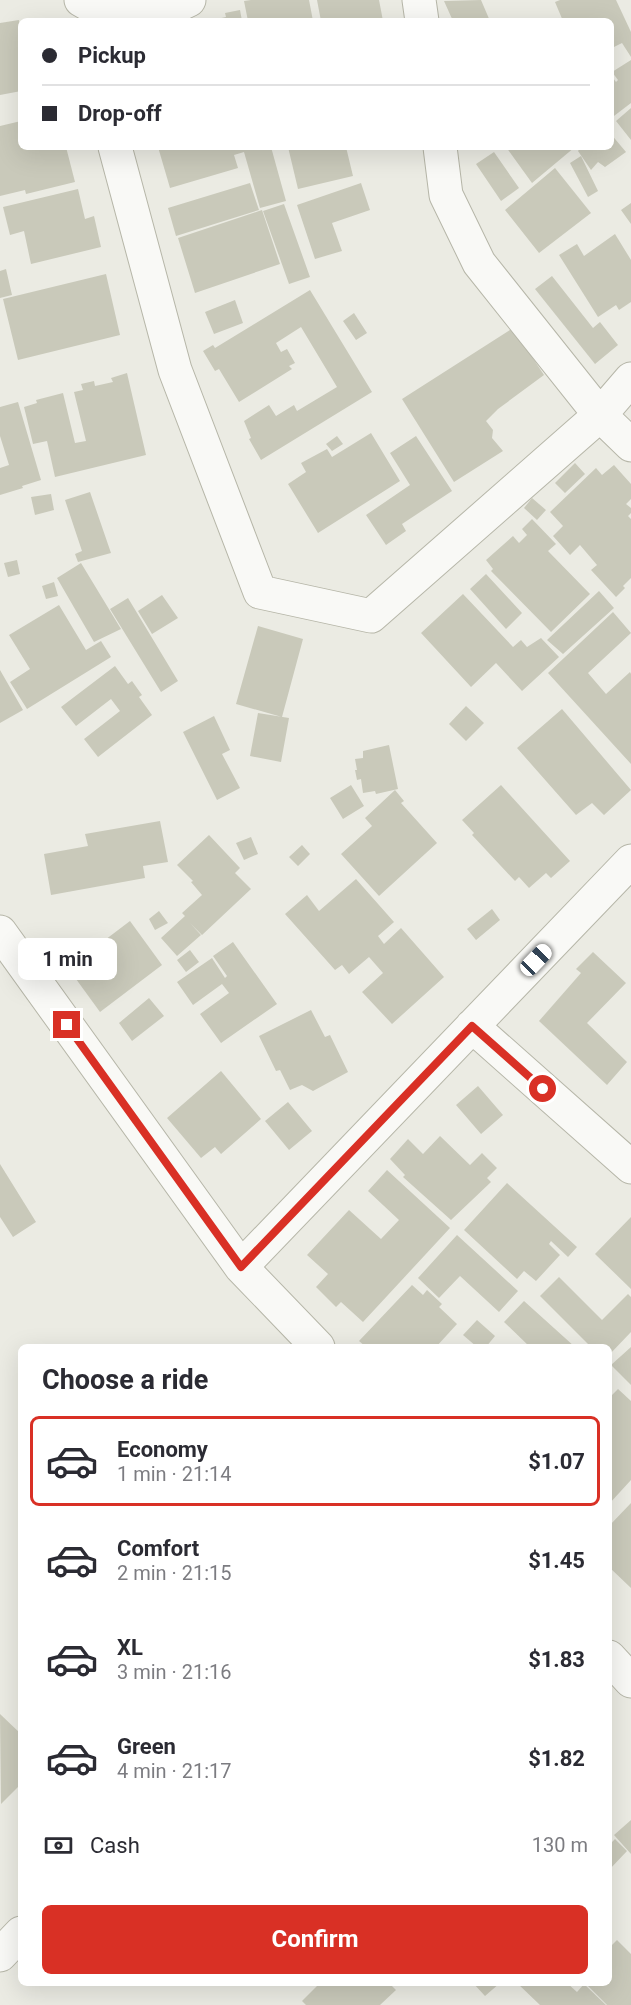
<!DOCTYPE html>
<html lang="en">
<head>
<meta charset="utf-8">
<style>
	body { margin:0; font-family:Roboto,sans-serif; background:#f7f7f7; color:#2b2b33; height:100vh; display:flex; flex-direction:column; font-size:22px; white-space:nowrap }
	* { box-sizing:border-box; margin:0 }
	p { font-size:20px; color:#7c7c81 }
	.icon { flex:none; width:33px; height:33px; fill:none; stroke:currentColor; stroke-width:2; stroke-linecap:round; stroke-linejoin:round }
	.map { position:relative; flex:1; overflow:hidden }
	.details { position:absolute; left:18px; top:1344px; width:594px; height:642px; display:flex; flex-direction:column; background:#fff; border-radius:9px; box-shadow:0 6px 24px #0002 }
	.details>* { flex:none }
	.banner { position:absolute; left:18px; top:18px; width:596px; height:132px; border-radius:9px; box-shadow:0 6px 24px #0002; display:grid; align-content:center; height:132px; padding:0 24px; background:#fff }
	.end { position:absolute; width:27px; height:27px; margin:-14px; border:8px solid #d93025; background:#fff; box-shadow:0 0 0 3px #fff }
	.from { border-radius:50% }
	.bubble { position:absolute; height:42px; border-radius:9px; background:#fff; box-shadow:0 6px 24px #0002; font-size:20px; font-weight:700; line-height:42px; text-align:center }
	.car { position:absolute; width:18px; height:36px; margin:-18px -9px; border-radius:8px; box-shadow:0 0 4px 2px #0007; background:linear-gradient(#fff 24%,#345 0 40%,#fff 0 76%,#345 0 86%,#fff 0) }
	.banner b { display:flex; align-items:center; gap:21px; height:57px; font-size:22px }
	.banner b+b { border-top:2px solid #e1e1e2 }
	.banner i { width:15px; height:15px; background:#2b2b33 }
	ul { padding:0; list-style:none }
	li { display:flex; align-items:center; gap:18px; height:90px; margin:0 12px 9px; padding:0 12px; border:3px solid transparent; border-radius:9px }
	li div { flex:1 }
	li b { display:block; font-size:22px }
	li em { font-style:normal; font-weight:700 }
	li.on { border-color:#d93025 }
	li>.icon { width:54px; height:54px; stroke-width:1.5 }
	h2 { padding:0 24px; font-size:27px; line-height:72px }
	.pay { display:flex; align-items:center; gap:15px; height:66px; padding:0 24px; font-size:22px }
	.pay p { margin-inline-start:auto }
	.primary-button { display:flex; gap:12px; margin-top:auto; padding:12px 24px }
	.primary-button a { flex:1; height:69px; border-radius:9px; background:#d93025; color:#fff; font-size:24px; font-weight:700; line-height:69px; text-align:center }
	.map>svg:first-child { display:block }
	.building { fill:#c9c9ba }
	.lines { fill:none; stroke-linecap:round; stroke-linejoin:round }
	.minor-casing { stroke:#b6b6a8; stroke-width:35 }
	.minor { stroke:#f9f9f6; stroke-width:33 }
	.route { stroke:#d93025; stroke-width:8 }
</style>
</head>
<body>
<div class="map">
<svg width="631" height="2005" viewBox="0 0 631 2005">
	<rect width="100%" height="100%" fill="#ebebe3"/>
	<path class="building" d="M251 0H309L313 21H248L244 1Z
		M317 0H379L383 21H321Z
		M481 0 490 21H453L444 1Z
		M560 0H616L631 32V57L622 43 610 49V21H563L555 2Z
		M240 10 242 21H218L217 19 226 17 225 13Z
		M19 20 21 91 0 95V23Z
		M631 60V103L610 119V74L616 82 618 80 612 72Z
		M631 108V140L616 121Z
		M21 121V147H66L75 182 26 194 25 190 0 196V126Z
		M610 133 626 152 605 167 598 162 591 170 578 151 581 147H610Z
		M158 147H271L286 201 260 208 244 152 234 155 238 168 170 188Z
		M288 147H346L353 176 298 189Z
		M506 147H575L532 183Z
		M494 152 519 188 501 201 476 164Z
		M581 156 598 191 588 197 570 163Z
		M555 168 591 213 539 253 505 210Z
		M250 183 259 210 176 236 168 208Z
		M361 183 370 210 332 223 342 251 315 259 297 205Z
		M78 189 85 219 94 216 101 247 31 264 24 231 10 235 3 207Z
		M631 203V224L621 210Z
		M284 204 310 277 289 284 263 211Z
		M262 210 280 264 195 293 178 238Z
		M615 234 631 260V302L619 310 616 305 598 317 559 255 577 244 584 256Z
		M6 269 12 295 0 298V271Z
		M106 274 120 335 18 360 3 299Z
		M552 276 593 328 600 322 618 345 595 364 535 289Z
		M310 290 372 392 261 460 249 439 251 438 244 421 269 405 276 416 294 405 297 411 337 387 301 327 276 343 281 352 287 349 295 363 289 366 292 369 239 402 219 369 215 371 203 351 213 345 215 348Z
		M235 300 243 323 214 334 205 312Z
		M354 313 367 333 356 340 343 321Z
		M513 328 544 375 498 409 486 421 493 430 492 438 503 451 454 482 402 399Z
		M127 373 146 455 55 477 47 441 33 444 24 407 37 403 36 400 63 393 75 443 86 441 74 392 83 390 81 384 94 381 95 386 113 382 111 378Z
		M18 402 41 480 22 486 23 488 0 495V468L9 465 0 436V407Z
		M371 433 400 481 318 533 288 484 306 472 301 463 327 449 332 457Z
		M337 436 343 444 332 451 326 444Z
		M416 436 452 491 402 524 406 531 386 545 366 515 410 485 390 453Z
		M575 463 585 474 565 493 555 483Z
		M614 465 631 484V499L626 504 631 508V513L628 516 631 519V578L623 586 625 588 616 597 591 570 597 565 580 545 570 555 553 536 563 526 550 512 596 468 602 475Z
		M90 492 111 553 78 562 75 554 82 551 65 500Z
		M51 494 54 510 35 515 31 497Z
		M532 498 546 510 537 520 524 508Z
		M532 519 556 544 548 551 590 594 551 632 491 571 493 569 486 560 513 536 519 543 527 535 522 529Z
		M17 560 20 574 8 577 4 563Z
		M81 563 121 629 94 642 57 578Z
		M486 574 522 613 506 629 470 589Z
		M54 582 58 596 46 599 42 586Z
		M599 591 614 608 563 654 547 640Z
		M463 594 513 647 521 640 527 647 541 638 559 657 522 691 496 663 471 687 421 633Z
		M162 595 178 618 152 634 138 611Z
		M128 598 178 681 161 692 110 609Z
		M59 605 86 650 101 641 111 657 27 709 10 682 30 669 9 635Z
		M613 612 631 633 588 673 606 694 630 672 631 674V764L548 673Z
		M258 626 303 639 282 717 236 704Z
		M115 666 128 684 132 681 142 695 139 697 152 715 98 757 84 739 120 711 111 699 76 726 61 707Z
		M0 670 23 710 0 723Z
		M466 706 484 723 466 741 449 724Z
		M562 709 631 790 604 815 592 803 576 815 517 748Z
		M258 713 289 718 281 762 250 756Z
		M214 716 230 750 222 754 240 788 217 800 183 732Z
		M389 745 398 789 376 794 375 791 363 793 361 779 357 780 355 770H357L355 759 363 758V751Z
		M351 785 364 806 343 819 330 798Z
		M501 785 570 861 551 878 546 873 529 888 519 877 515 881 472 835 474 833 462 820Z
		M395 790 404 801 401 803 437 843 379 896 341 854 372 826 365 818Z
		M160 821 168 862 143 866 145 878 51 895 44 854 88 846 85 834Z
		M209 835 240 868 235 873 251 889 202 935 190 923 201 935 177 956 161 938 185 916 182 913 202 895 191 882 193 881 177 865Z
		M251 837 258 854 244 860 236 843Z
		M302 845 310 854 298 866 289 857Z
		M356 879 394 922 378 936 384 944 401 928 444 977 392 1024 362 992 383 973 369 957 349 974 342 965 335 970 285 914 307 895 319 911Z
		M492 909 500 920 476 940 467 929Z
		M159 911 168 923 155 930 149 919Z
		M130 921 162 965 100 1012 68 968Z
		M233 942 277 1004 221 1043 200 1014 229 993 222 984 193 1005 177 982 212 958 225 978 227 976 213 956Z
		M190 950 199 962 186 972 177 960Z
		M593 952 626 983 587 1023 627 1062 607 1085 539 1021 581 973 576 969Z
		M149 998 164 1016 132 1041 119 1023Z
		M311 1010 325 1037 330 1035 348 1072 313 1091 302 1085 290 1090 280 1070 276 1071 259 1036Z
		M221 1071 261 1119 221 1154 215 1147 201 1158 167 1118Z
		M478 1086 503 1115 481 1134 456 1105Z
		M288 1102 312 1131 289 1150 265 1121Z
		M440 1136 470 1165 482 1153 497 1168 487 1178 491 1182 451 1220 403 1177 405 1175 390 1159 408 1139 423 1154Z
		M0 1164 36 1222 13 1237 0 1217Z
		M387 1170 450 1228 363 1322 341 1302 336 1307 316 1287 328 1274 307 1255 349 1210 381 1239 399 1220 368 1191Z
		M507 1183 577 1247 568 1257 551 1241 549 1244 560 1255 536 1281 524 1271 517 1279 464 1230Z
		M631 1217V1289L595 1254Z
		M457 1235 518 1291 499 1312 460 1276 439 1298 418 1278Z
		M559 1277 602 1320 628 1294 631 1297V1332L609 1355V1347H591L540 1296Z
		M412 1285 423 1295 427 1290 442 1304 439 1307 457 1324 436 1347H366L359 1341Z
		M524 1301 575 1347H530L504 1322Z
		M477 1320 495 1336 486 1347H477L463 1335Z
		M631 1347V1385L611 1365Z
		M618 1389 631 1401V1480L609 1504V1398Z
		M631 1503V1588L609 1567V1526Z
		M0 1714 21 1734V1784L1 1804Z
		M631 1820V1854L614 1835Z
		M615 1839 627 1851 609 1870V1845Z
		M617 1940 631 1954V2005H607L585 1983H609V1948Z
		M320 1983H389L396 1990 380 2005H306L302 2001Z
		M473 1983H500L485 1996Z
		M517 1983H567L577 1992 584 1984 606 2005H540Z"/>
	<g class="lines">
		<g class="minor-casing">
			<path id="minor" d="M81 0C113 20 156 17 189 0
				M419 0 422 21
				M115 147 175 370 260 592 371 616 600 415 631 379
				M440 147 446 195 479 263 600 415 631 445
				M0 932 241 1267 318 1347
				M472 1026 631 1167
				M241 1267 631 861
				M609 1657 631 1681
				M0 1955 21 1933"/>
		</g>
		<use href="#minor" class="minor"/>
	</g>
	<g class="lines">
		<path class="route" d="M67 1025 241 1267 472 1026 543 1089"/>
	</g>
</svg>
<i class="end from" style="left:543px;top:1089px"></i>
<i class="end" style="left:67px;top:1025px"></i>
<div class="bubble" style="left:18px;top:938px;width:99px">1 min</div>
<i class="car" style="left:536px;top:960px;rotate:44deg"></i>
<div class="banner">
<b><i class="from"></i>Pickup</b>
<b><i></i>Drop-off</b>
</div>
<section class="details">
<h2>Choose a ride</h2>
<ul>
<li class="on"><svg class="icon" aria-label="car" viewBox="0 0 24 24"><path d="M5 17H2v-5l4-1 3-4h7l3 4 3 1v5h-3M9 17h6M6 11h13"/><circle cx="7" cy="17" r="2"/><circle cx="17" cy="17" r="2"/></svg><div><b>Economy</b><p>1 min · 21:14</p></div><em>$1.07</em></li>
<li><svg class="icon" aria-label="car" viewBox="0 0 24 24"><path d="M5 17H2v-5l4-1 3-4h7l3 4 3 1v5h-3M9 17h6M6 11h13"/><circle cx="7" cy="17" r="2"/><circle cx="17" cy="17" r="2"/></svg><div><b>Comfort</b><p>2 min · 21:15</p></div><em>$1.45</em></li>
<li><svg class="icon" aria-label="car" viewBox="0 0 24 24"><path d="M5 17H2v-5l4-1 3-4h7l3 4 3 1v5h-3M9 17h6M6 11h13"/><circle cx="7" cy="17" r="2"/><circle cx="17" cy="17" r="2"/></svg><div><b>XL</b><p>3 min · 21:16</p></div><em>$1.83</em></li>
<li><svg class="icon" aria-label="car" viewBox="0 0 24 24"><path d="M5 17H2v-5l4-1 3-4h7l3 4 3 1v5h-3M9 17h6M6 11h13"/><circle cx="7" cy="17" r="2"/><circle cx="17" cy="17" r="2"/></svg><div><b>Green</b><p>4 min · 21:17</p></div><em>$1.82</em></li>
</ul>
<div class="pay"><svg class="icon" aria-label="cash" viewBox="0 0 24 24"><path d="M3 7h18v10H3z"/><circle cx="12" cy="12" r="2"/></svg>Cash<p>130 m</p></div>
<div class="primary-button"><a>Confirm</a></div>
</section>
</div>
</body>
</html>
